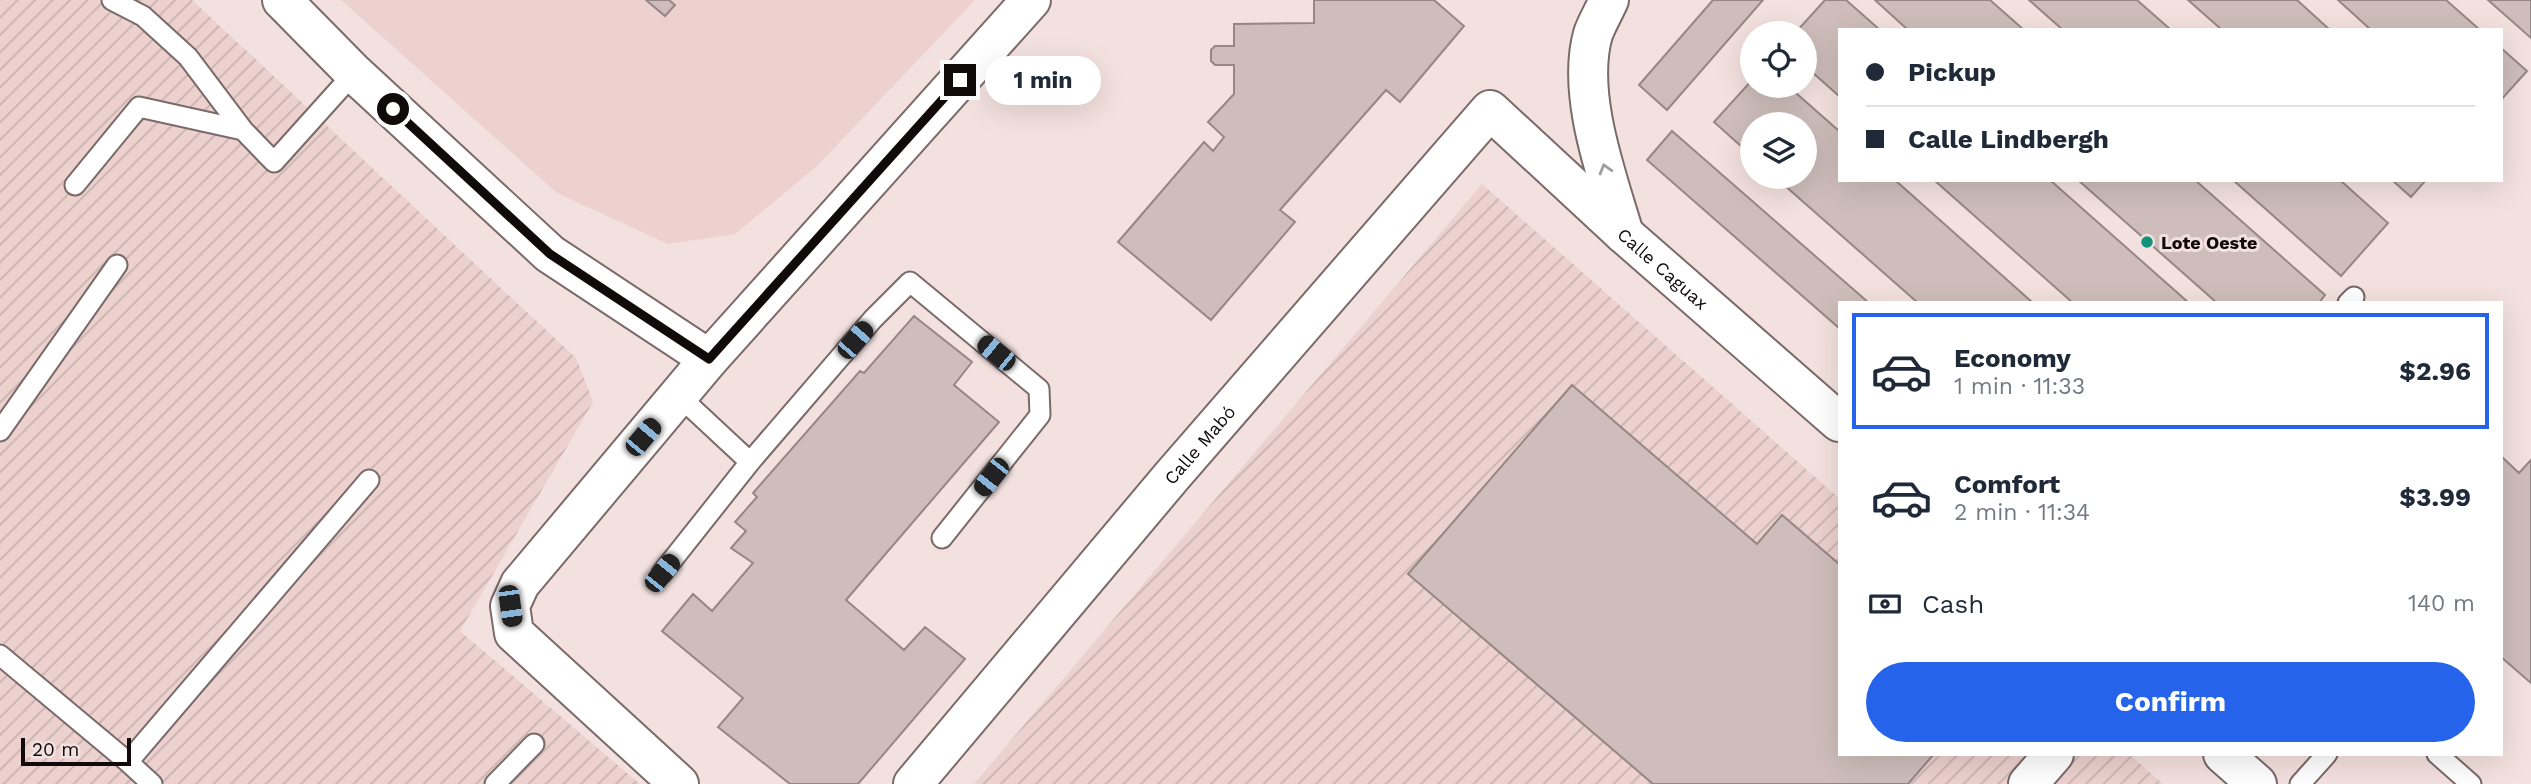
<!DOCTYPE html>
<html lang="en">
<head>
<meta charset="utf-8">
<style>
	body { margin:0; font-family:"Work Sans",sans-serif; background:#f6f6f7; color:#1f2937; height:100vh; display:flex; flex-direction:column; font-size:26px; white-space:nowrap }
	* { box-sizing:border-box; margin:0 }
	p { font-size:23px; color:#747a83 }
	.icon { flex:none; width:38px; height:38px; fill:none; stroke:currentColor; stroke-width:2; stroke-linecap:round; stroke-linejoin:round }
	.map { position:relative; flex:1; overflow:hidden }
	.sheet { position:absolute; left:1838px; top:301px; width:665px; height:455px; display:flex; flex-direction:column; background:#fff; border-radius:0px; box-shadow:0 7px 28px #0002 }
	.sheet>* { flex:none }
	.top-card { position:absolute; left:1838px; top:28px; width:665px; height:154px; border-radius:0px; box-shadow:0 7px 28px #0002; display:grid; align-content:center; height:154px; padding:0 28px; background:#fff }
	.buttons { position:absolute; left:1740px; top:21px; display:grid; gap:14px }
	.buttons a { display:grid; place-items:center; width:77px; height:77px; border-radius:50%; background:#fff; box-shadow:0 7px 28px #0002; font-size:35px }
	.scale { position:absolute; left:21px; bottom:18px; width:110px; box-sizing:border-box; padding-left:7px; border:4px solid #100a0a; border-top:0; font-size:19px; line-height:24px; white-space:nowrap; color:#100a0a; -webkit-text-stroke:5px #f3e1df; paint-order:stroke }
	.end { position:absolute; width:32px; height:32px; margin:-16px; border:9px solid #100a0a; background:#fff; box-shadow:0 0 0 4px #fff }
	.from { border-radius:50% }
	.bubble { position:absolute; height:49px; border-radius:24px; background:#fff; box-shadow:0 7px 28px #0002; font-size:23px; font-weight:700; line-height:49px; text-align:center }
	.car { position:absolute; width:21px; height:42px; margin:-21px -10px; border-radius:9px; box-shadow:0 0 5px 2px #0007; background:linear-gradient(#222 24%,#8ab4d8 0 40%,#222 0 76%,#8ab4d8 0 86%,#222 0) }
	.top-card b { display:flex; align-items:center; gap:24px; height:66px; font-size:26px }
	.top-card b+b { border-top:2px solid #e0e1e3 }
	.top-card i { width:18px; height:18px; background:#1f2937 }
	ul { padding:12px 0 0; list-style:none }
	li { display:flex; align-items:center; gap:21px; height:116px; margin:0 14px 10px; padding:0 14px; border:4px solid transparent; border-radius:0px }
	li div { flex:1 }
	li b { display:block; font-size:26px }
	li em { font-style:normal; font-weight:700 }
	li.current { border-color:#2563eb }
	li>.icon { width:63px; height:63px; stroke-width:1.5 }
	.pay { display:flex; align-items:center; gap:18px; height:77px; padding:0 28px; font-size:26px }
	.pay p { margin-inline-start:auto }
	.button { display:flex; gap:14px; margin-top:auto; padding:14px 28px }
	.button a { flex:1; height:80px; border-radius:42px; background:#2563eb; color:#fff; font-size:28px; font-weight:700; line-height:80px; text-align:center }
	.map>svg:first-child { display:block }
	.built { fill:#ecd1ce }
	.industrial { fill:url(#industrial-furrows) }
	.building { fill:#cebdbb; stroke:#968684; stroke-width:2 }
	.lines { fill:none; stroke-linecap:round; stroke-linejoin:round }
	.lane-casing { stroke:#7a6a69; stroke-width:23 }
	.street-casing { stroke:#7a6a69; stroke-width:42 }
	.lane { stroke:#fff; stroke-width:19 }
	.street { stroke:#fff; stroke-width:38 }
	.oneway { stroke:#9f9d9d }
	.route { stroke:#100a0a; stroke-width:9 }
	.poi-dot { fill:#10927b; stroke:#f3e1df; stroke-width:2.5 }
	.labels { text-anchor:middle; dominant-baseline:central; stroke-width:6; stroke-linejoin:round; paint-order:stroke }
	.poi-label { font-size:18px; font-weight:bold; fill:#100a0a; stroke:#f3e1df; text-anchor:start }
	.street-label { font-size:18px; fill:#100a0a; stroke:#f3e1df }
</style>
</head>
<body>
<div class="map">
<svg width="2531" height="784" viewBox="0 0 2531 784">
	<defs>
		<pattern id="industrial-furrows" width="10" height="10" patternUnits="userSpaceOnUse" patternTransform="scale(1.75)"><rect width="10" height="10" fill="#ecd1ce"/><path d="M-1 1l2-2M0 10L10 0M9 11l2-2" fill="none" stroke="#c9b2b0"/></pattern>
	</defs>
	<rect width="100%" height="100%" fill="#f3e1df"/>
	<path class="built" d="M341 0H975L816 167 735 234 668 244 557 193Z"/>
	<path class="industrial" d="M0 0H192L576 358 593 402 460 631 640 784H0Z
		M1482 184 1839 498V754H2129L2163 784H974Z"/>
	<path class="building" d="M646 0H669L675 5 665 16Z
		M1314 0H1434L1464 26 1400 102 1386 90 1280 210 1295 222 1211 320 1118 242 1204 142 1213 151 1224 137 1208 122 1234 94V65H1215L1211 61V50L1215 46H1234V24L1314 23Z
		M1713 0H1763L1667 110 1639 85Z
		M1825 0H1846L1880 30H1839V96L1804 65V33H1795Z
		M1875 0H1990L2024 30H1908Z
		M2029 0H2137L2171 30H2063Z
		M2188 0H2297L2330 30H2222Z
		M2338 0H2446L2480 30H2371Z
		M2488 0H2531V38Z
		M2501 48 2527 71 2501 100Z
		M1752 80V86H1788L1839 131V180H1895L2033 303H1918L1775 177H1804V124H1752V156L1714 122Z
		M1672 131 1869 303H1839V328L1647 160Z
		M1934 180H2050L2189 303H2073Z
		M2078 180H2195L2325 295 2319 303H2217Z
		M2233 180H2340L2388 223 2341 276Z
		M2392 180H2426L2411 197Z
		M914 316 972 362 954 385 999 422 846 600 904 650 925 627 965 659 858 784H790L718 727 743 698 662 631 693 594 712 611 753 563 731 548 746 531 735 522 757 497 753 493 860 371 864 373Z
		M1572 385 1757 544 1782 515 1839 564V754H1934L1908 784H1653L1408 574Z
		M2501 456 2519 473 2531 460V683L2501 657Z"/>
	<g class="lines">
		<g class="lane-casing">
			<path id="lane" d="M112 0 143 16 188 57 243 130 274 162 354 73
				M75 185 139 107 243 130
				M2348 303 2354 297
				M0 431 117 265
				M750 462 873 319 910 282 1039 389 1040 415 942 538
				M662 573 750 462 678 395
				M0 655 128 762 369 480
				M2437 754 2471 784
				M128 762 152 784
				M495 784 534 744
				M2300 784 2327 754"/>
		</g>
		<g class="street-casing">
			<g id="street">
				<path d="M282 0 354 73 550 254 709 359"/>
				<path d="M1609 0C1604 11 1597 23 1593 34 1576 94 1607 176 1624 234"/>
				<path d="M2223 754 2257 784"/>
				<path d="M679 784 514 633 510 606 520 584 709 359 1031 0"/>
				<path id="s1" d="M913 784 1172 476 1490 110 1624 234 1839 422"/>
				<path d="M2028 784 2054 754"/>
			</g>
		</g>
		<use href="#lane" class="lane"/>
		<use href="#street" class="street"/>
	</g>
	<defs><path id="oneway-chevron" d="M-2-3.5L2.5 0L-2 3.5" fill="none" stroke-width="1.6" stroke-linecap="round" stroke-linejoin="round" transform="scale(1.75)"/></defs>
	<use class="oneway" href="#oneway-chevron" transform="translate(1605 169) rotate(-106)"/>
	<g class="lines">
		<path class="route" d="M393 109 550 254 709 359 960 80"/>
	</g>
	<circle class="poi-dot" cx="2147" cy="242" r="7"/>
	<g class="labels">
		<g class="poi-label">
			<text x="2161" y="242">Lote Oeste</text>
		</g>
		<g class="street-label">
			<text stroke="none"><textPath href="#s1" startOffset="1122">Calle Caguax</textPath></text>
			<text stroke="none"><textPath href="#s1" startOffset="444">Calle Mabó</textPath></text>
		</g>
	</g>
</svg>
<div class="buttons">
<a><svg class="icon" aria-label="locate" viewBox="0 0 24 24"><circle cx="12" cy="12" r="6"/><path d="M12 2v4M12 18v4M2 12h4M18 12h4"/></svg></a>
<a><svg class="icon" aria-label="layers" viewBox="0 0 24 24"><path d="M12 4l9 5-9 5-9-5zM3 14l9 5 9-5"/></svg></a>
</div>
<div class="scale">20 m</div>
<i class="end from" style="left:393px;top:109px"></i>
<i class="end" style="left:960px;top:80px"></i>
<div class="bubble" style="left:985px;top:56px;width:116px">1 min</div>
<i class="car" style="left:855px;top:340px;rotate:41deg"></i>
<i class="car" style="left:996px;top:353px;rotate:309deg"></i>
<i class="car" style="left:643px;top:437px;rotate:40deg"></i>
<i class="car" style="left:991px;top:477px;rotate:218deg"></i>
<i class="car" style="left:662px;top:573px;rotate:39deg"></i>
<i class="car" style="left:510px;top:606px;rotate:172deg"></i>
<div class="top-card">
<b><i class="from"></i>Pickup</b>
<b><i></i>Calle Lindbergh</b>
</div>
<section class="sheet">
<ul>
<li class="current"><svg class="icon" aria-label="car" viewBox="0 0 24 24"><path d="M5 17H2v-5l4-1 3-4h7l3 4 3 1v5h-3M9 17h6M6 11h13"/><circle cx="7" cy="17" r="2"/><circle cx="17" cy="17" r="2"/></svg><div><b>Economy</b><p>1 min · 11:33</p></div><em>$2.96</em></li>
<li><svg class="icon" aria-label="car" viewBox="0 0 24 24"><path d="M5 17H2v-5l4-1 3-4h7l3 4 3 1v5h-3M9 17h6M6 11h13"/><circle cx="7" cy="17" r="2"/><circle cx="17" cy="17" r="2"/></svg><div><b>Comfort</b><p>2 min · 11:34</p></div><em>$3.99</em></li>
</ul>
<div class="pay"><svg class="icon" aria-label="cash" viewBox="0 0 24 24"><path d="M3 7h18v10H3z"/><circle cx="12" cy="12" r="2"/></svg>Cash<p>140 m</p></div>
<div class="button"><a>Confirm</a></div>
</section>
</div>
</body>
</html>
